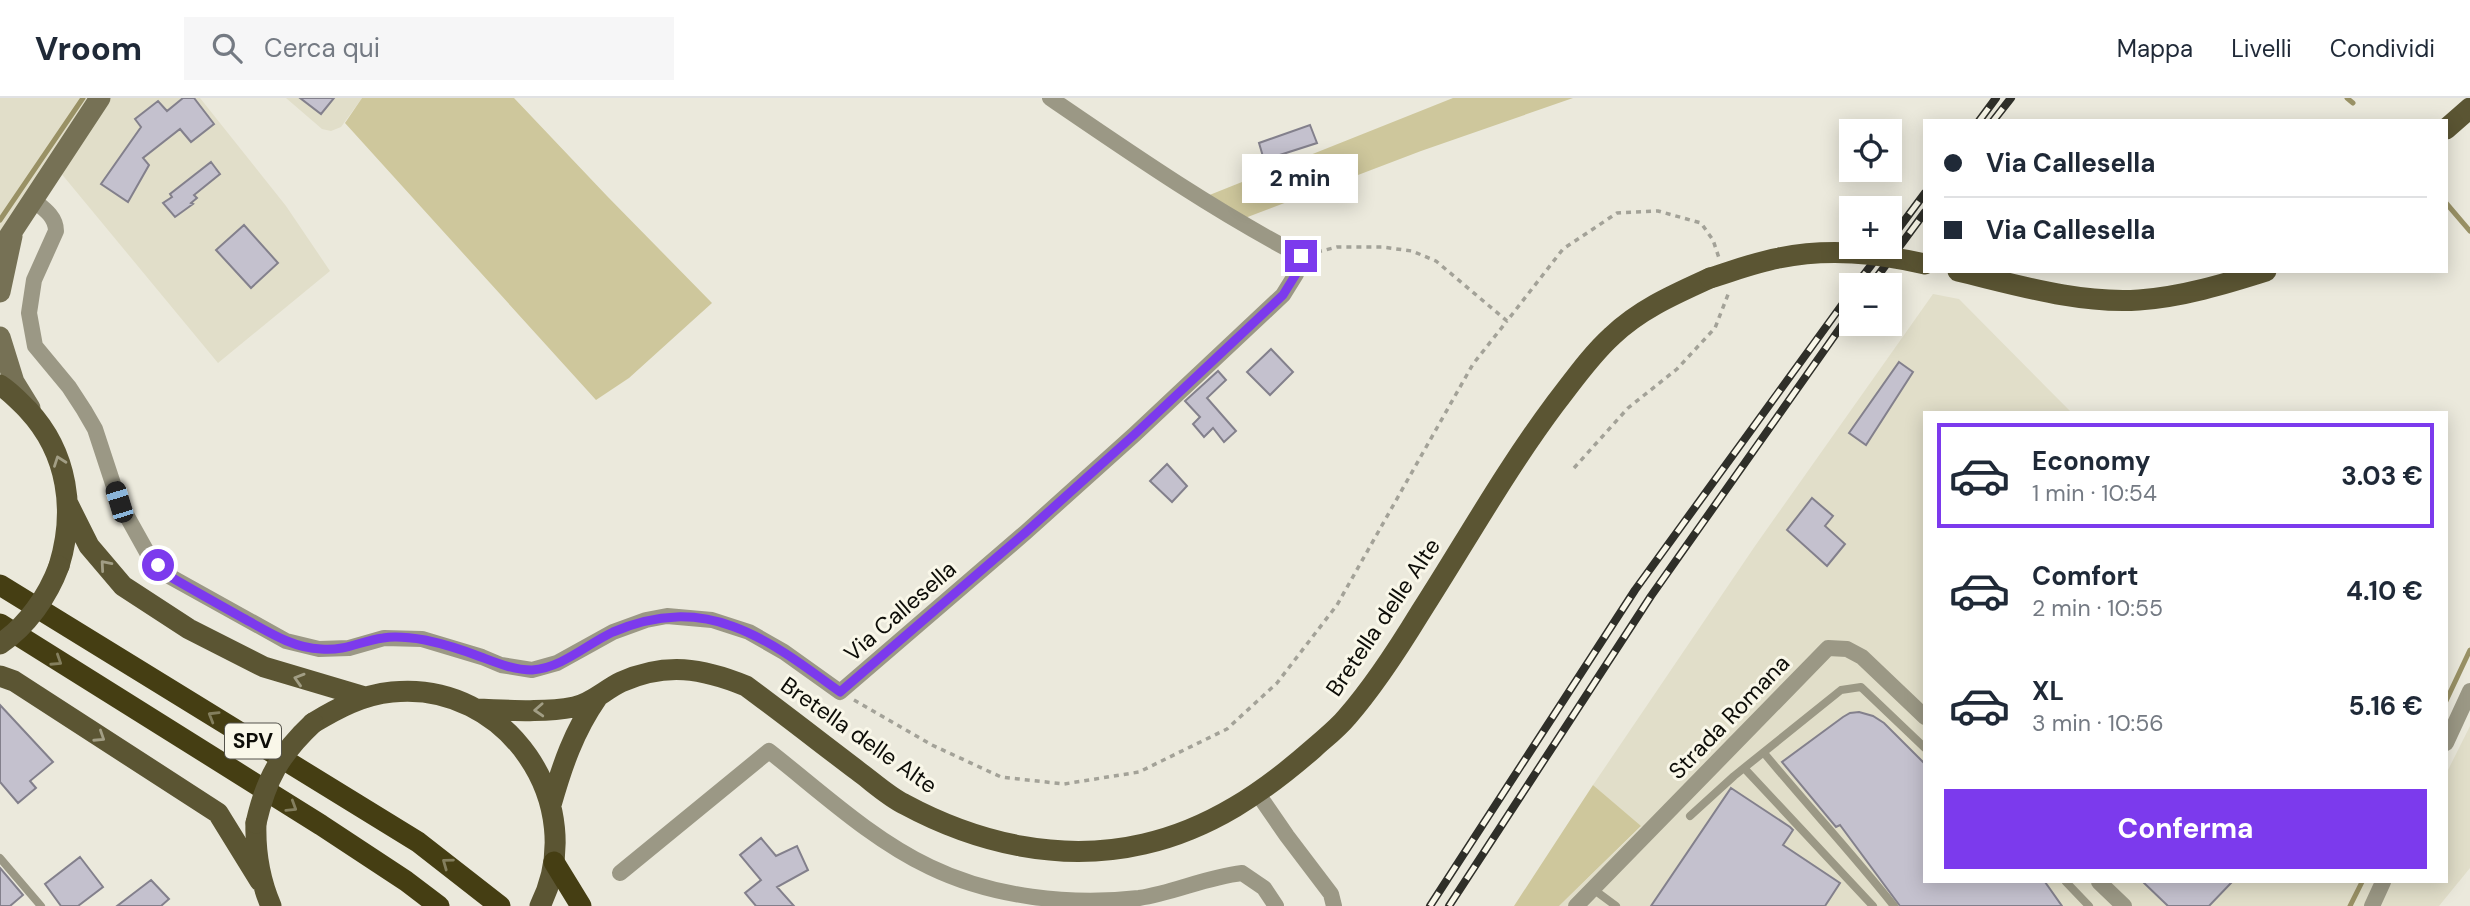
<!DOCTYPE html>
<html lang="it">
<head>
<meta charset="utf-8">
<style>
	body { margin:0; font-family:"DM Sans",sans-serif; background:#f6f6f7; color:#1f2937; height:100vh; display:flex; flex-direction:column; font-size:26px; white-space:nowrap }
	* { box-sizing:border-box; margin:0 }
	p { font-size:23px; color:#747a83 }
	.icon { flex:none; width:38px; height:38px; fill:none; stroke:currentColor; stroke-width:2; stroke-linecap:round; stroke-linejoin:round }
	.map { position:relative; flex:1; overflow:hidden }
	.panel { position:absolute; left:1923px; top:313px; width:525px; height:472px; display:flex; flex-direction:column; background:#fff; border-radius:0px; box-shadow:0 4px 18px #0003 }
	.panel>* { flex:none }
	.hud { position:absolute; left:1923px; top:21px; width:525px; height:154px; border-radius:0px; box-shadow:0 4px 18px #0003; display:grid; align-content:center; height:154px; padding:0 21px; background:#fff }
	.controls { position:absolute; left:1839px; top:21px; display:grid; gap:14px }
	.controls a { display:grid; place-items:center; width:63px; height:63px; border-radius:0px; background:#fff; box-shadow:0 4px 18px #0003; font-size:35px }
	.end { position:absolute; width:32px; height:32px; margin:-16px; border:9px solid #7c3aed; background:#fff; box-shadow:0 0 0 4px #fff }
	.from { border-radius:50% }
	.bubble { position:absolute; height:49px; border-radius:0px; background:#fff; box-shadow:0 4px 18px #0003; font-size:23px; font-weight:700; line-height:49px; text-align:center }
	.car { position:absolute; width:21px; height:42px; margin:-21px -10px; border-radius:9px; box-shadow:0 0 5px 2px #0007; background:linear-gradient(#222 24%,#8ab4d8 0 40%,#222 0 76%,#8ab4d8 0 86%,#222 0) }
	.hud b { display:flex; align-items:center; gap:24px; height:66px; font-size:26px }
	.hud b+b { border-top:2px solid #e0e1e3 }
	.hud i { width:18px; height:18px; background:#1f2937 }
	ul { padding:12px 0 0; list-style:none }
	li { display:flex; align-items:center; gap:21px; height:105px; margin:0 14px 10px; padding:0 7px; border:4px solid transparent; border-radius:0px }
	li div { flex:1 }
	li b { display:block; font-size:26px }
	li em { font-style:normal; font-weight:700 }
	li.on { border-color:#7c3aed }
	li>.icon { width:63px; height:63px; stroke-width:1.5 }
	.button { display:flex; gap:14px; margin-top:auto; padding:14px 21px }
	.button a { flex:1; height:80px; border-radius:0px; background:#7c3aed; color:#fff; font-size:28px; font-weight:700; line-height:80px; text-align:center }
	header { display:flex; align-items:center; gap:42px; box-sizing:border-box; height:98px; padding:0 35px; background:#fff; border-bottom:2px solid #e0e1e3 }
	header strong { font-size:33px }
	nav { display:flex; gap:38px; margin-inline-start:auto; font-size:24px }
	.search { width:490px; height:63px; background:#f6f6f7; display:flex; align-items:center; gap:18px; box-sizing:border-box; padding:0 24px; border-radius:0px; color:#747a83; font-size:26px }
	.map>svg:first-child { display:block }
	.built { fill:#e1dec9 }
	.green { fill:#cec79c }
	.lines { fill:none; stroke-linecap:round; stroke-linejoin:round }
	.stream { stroke:#999165; stroke-width:5 }
	.building { fill:#c4c1ce; stroke:#83808c; stroke-width:2 }
	.path { stroke:#a3a298; stroke-width:3.5; stroke-dasharray:5 5; stroke-linecap:butt }
	.lane { stroke:#9b9885; stroke-width:8 }
	.street { stroke:#9b9885; stroke-width:16 }
	.secondary { stroke:#767155; stroke-width:21 }
	.primary { stroke:#5b5533; stroke-width:21 }
	.highway { stroke:#453e13; stroke-width:21 }
	.rail-casing { stroke:#2f2f29; stroke-width:8 }
	.rail { stroke:#f9f7e9; stroke-width:5; stroke-dasharray:16; stroke-linecap:butt }
	.primary-bridge { stroke:#5b5533; stroke-width:21 }
	.oneway { stroke:#a29e85 }
	.oneway2 { stroke:#847f5e }
	.route { stroke:#7c3aed; stroke-width:9 }
	.labels { text-anchor:middle; dominant-baseline:central; stroke-width:6; stroke-linejoin:round; paint-order:stroke }
	.shield { fill:#f9f7e9; stroke:#54534c; stroke-width:2 }
	.shield-label { font-size:21px; font-weight:bold; fill:#0d0d08 }
	.street-label { font-size:23px; fill:#0d0d08; stroke:#f9f7e9 }
</style>
</head>
<body>
<header>
<strong>Vroom</strong>
<div class="search"><svg class="icon" aria-label="search" viewBox="0 0 24 24"><circle cx="10" cy="10" r="6"/><path d="M15 15l6 6"/></svg>Cerca qui</div>
<nav><a>Mappa</a><a>Livelli</a><a>Condividi</a></nav>
</header>
<div class="map">
<svg width="2470" height="808" viewBox="0 0 2470 808">
	<rect width="100%" height="100%" fill="#ebe9dc"/>
	<path class="built" d="M0 0H200L286 108 330 173 218 265 60 74 0 174Z
		M286 0H362L341 29 331 33 322 31Z
		M1933 196 1959 201 2072 315H1925V784H2446L2447 674 2470 628V770L2439 808H1559L1641 729 1593 687 1755 448Z"/>
	<path class="green" d="M362 0H514L607 98 712 205 629 280 596 302 345 25Z
		M1453 0H1573L1421 53 1245 120 1207 98Z
		M1593 687 1641 728 1559 808H1514Z"/>
	<g class="lines">
		<path class="stream" d="M2347 0 2353 5
			M2446 105 2470 133
			M0 122 83 0
			M2446 603 2470 552
			M2350 808 2362 784"/>
	</g>
	<path class="building" d="M183 0H194L214 26 191 44 180 31 143 60 149 67 128 104 101 86 141 29 135 21 158 3 167 13Z
		M300 0H334L321 16Z
		M1310 27 1317 45 1264 62 1259 45Z
		M211 64 220 76 194 97 197 100 191 105 193 106 175 119 163 105 172 99 170 96Z
		M244 127 278 165 251 190 216 152Z
		M1271 251 1293 274 1270 297 1247 274Z
		M1899 264 1913 274 1866 347 1849 335Z
		M1218 273 1226 282 1207 300 1236 333 1224 344 1213 330 1204 339 1193 326 1200 319 1185 303Z
		M1167 366 1187 388 1172 404 1150 383Z
		M1812 400 1833 418 1825 428 1845 446 1827 468 1787 432Z
		M0 607 53 664 30 683 36 690 18 705 0 684Z
		M1859 614 1873 618 1884 625 1925 666V784H2045L2062 808H1900L1840 727 1836 729 1782 664 1843 619 1850 615Z
		M1731 690 1790 729 1793 732 1783 747 1840 785 1825 808H1651Z
		M761 740 776 758 797 748 808 772 777 789 794 808H756L745 795 761 782 740 757Z
		M80 759 103 789 78 808H61L45 786Z
		M0 770 23 797 10 808H0Z
		M151 782 169 801 161 808H117Z
		M2143 784H2232L2209 808H2168Z"/>
	<g class="lines">
		<path class="path" d="M1317 154 1337 149H1382L1412 153 1436 163 1507 223 1563 151 1617 115 1658 113 1701 125 1713 142 1719 160
			M1574 370 1628 310 1677 271 1715 230 1729 194
			M854 602 932 647 1001 679 1064 686 1139 674 1227 631 1277 585 1337 507 1473 266 1507 223"/>
		<path class="lane" d="M1764 655C1807 707 1852 755 1894 808
			M1744 670 1873 808
			M1690 718 1734 678 1841 592 1861 589 1925 650
			M0 760 41 808
			M2066 784 2089 808
			M1593 791 1616 808"/>
		<path class="street" d="M32 101C43 110 56 118 56 133L34 182 29 215 35 248 69 289 84 312 95 331 119 404 148 456 169 478 286 543 319 551 349 550 384 540 422 541 482 559 501 567 532 572 557 565 613 534 646 522 667 518 712 522 749 534 784 554 840 594 1026 434 1135 336 1283 197 1296 176 1301 158C1213 112 1132 56 1050 0
			M2446 645 2470 593
			M1258 696 1287 738 1331 796 1334 808
			M620 775 769 653C820 693 871 741 930 769 992 799 1070 808 1139 800 1174 795 1206 779 1242 775L1264 790 1276 808
			M2099 784 2124 808
			M1576 808 1828 550 1847 551 1862 559 1925 619
			M2372 808 2383 784"/>
		<path class="secondary" d="M0 152 100 0
			M0 194 12 138
			M0 239 14 284 30 310"/>
		<path class="primary" d="M2446 31 2470 10
			M1958 173C2017 187 2079 206 2139 202 2182 199 2225 186 2266 173
			M0 287C11 294 19 303 28 312 68 355 76 413 59 468
			M68 406 89 448 123 488 189 531 264 569 365 599
			M0 578 14 583 218 715 260 783
			M477 611C508 612 543 615 574 609 591 606 606 591 621 584 666 564 702 570 746 588 784 616 821 645 858 673 873 684 888 698 904 706 978 746 1062 765 1144 746 1210 731 1264 694 1314 650 1325 640 1337 631 1347 619 1375 587 1398 551 1420 515 1465 445 1505 373 1555 306 1573 283 1590 258 1612 238 1640 211 1675 196 1710 180
			M313 625C338 610 362 597 392 594 506 582 591 706 540 808
			M551 707C562 668 574 633 597 600
			M256 725C255 755 259 780 271 808"/>
		<path class="highway" d="M0 487 418 744 500 808
			M0 526 321 727 406 783 439 808
			M554 764 581 808"/>
		<g class="rail-casing">
			<path id="rail" d="M1979 23 1996 0
				M1993 23 2011 0
				M1890 142 1925 95
				M1856 187 1885 149
				M1871 187 1925 114
				M1430 808 1635 492 1852 193
				M1449 808 1651 498 1852 213"/>
		</g>
		<use href="#rail" class="rail"/>
		<path class="primary-bridge" d="M1710 180C1733 173 1756 164 1779 160 1829 150 1876 155 1925 166
			M0 546C27 528 48 498 59 468
			M256 725C266 681 280 656 313 625"/>
	</g>
	<defs><path id="oneway-chevron" d="M-2-3.5L2.5 0L-2 3.5" fill="none" stroke-width="1.6" stroke-linecap="round" stroke-linejoin="round" transform="scale(1.75)"/></defs>
	<g class="oneway">
		<use href="#oneway-chevron" transform="translate(59 363) rotate(-110)"/>
		<use href="#oneway-chevron" transform="translate(105 467) rotate(-131)"/>
		<use href="#oneway-chevron" transform="translate(299 581) rotate(-163)"/>
		<use href="#oneway-chevron" transform="translate(539 612) rotate(177)"/>
		<use href="#oneway-chevron" transform="translate(100 639) rotate(33)"/>
	</g>
	<g class="oneway2">
		<use href="#oneway-chevron" transform="translate(57 563) rotate(33)"/>
		<use href="#oneway-chevron" transform="translate(213 618) rotate(-149)"/>
		<use href="#oneway-chevron" transform="translate(292 709) rotate(32)"/>
		<use href="#oneway-chevron" transform="translate(447 765) rotate(-144)"/>
	</g>
	<g class="lines">
		<path class="route" d="M158 467 169 478C193 492 218 506 243 520 267 533 292 550 321 551 347 553 360 543 383 540 395 538 413 540 425 542 444 546 463 552 481 559 497 565 514 572 532 572 562 570 587 546 613 534 706 494 767 540 840 594L1026 434 1135 336 1283 197 1296 176 1301 158"/>
	</g>
	<g class="labels">
		<rect class="shield" x="225" y="625.5" width="56" height="35" rx="5"/>
		<g class="shield-label">
			<text x="253" y="643">SPV</text>
		</g>
		<g class="street-label">
			<text transform="translate(900 513) rotate(-41)">Via Callesella</text>
			<text transform="translate(1383 519) rotate(-56)">Bretella delle Alte</text>
			<text transform="translate(1729 619) rotate(-46)">Strada Romana</text>
			<text transform="translate(859 637) rotate(35)">Bretella delle Alte</text>
		</g>
	</g>
</svg>
<div class="controls">
<a><svg class="icon" aria-label="locate" viewBox="0 0 24 24"><circle cx="12" cy="12" r="6"/><path d="M12 2v4M12 18v4M2 12h4M18 12h4"/></svg></a>
<a>+</a>
<a>−</a>
</div>
<i class="end from" style="left:158px;top:467px"></i>
<i class="end" style="left:1301px;top:158px"></i>
<div class="bubble" style="left:1242px;top:56px;width:116px">2 min</div>
<i class="car" style="left:119px;top:404px;rotate:343deg"></i>
<div class="hud">
<b><i class="from"></i>Via Callesella</b>
<b><i></i>Via Callesella</b>
</div>
<section class="panel">
<ul>
<li class="on"><svg class="icon" aria-label="car" viewBox="0 0 24 24"><path d="M5 17H2v-5l4-1 3-4h7l3 4 3 1v5h-3M9 17h6M6 11h13"/><circle cx="7" cy="17" r="2"/><circle cx="17" cy="17" r="2"/></svg><div><b>Economy</b><p>1 min · 10:54</p></div><em>3.03 €</em></li>
<li><svg class="icon" aria-label="car" viewBox="0 0 24 24"><path d="M5 17H2v-5l4-1 3-4h7l3 4 3 1v5h-3M9 17h6M6 11h13"/><circle cx="7" cy="17" r="2"/><circle cx="17" cy="17" r="2"/></svg><div><b>Comfort</b><p>2 min · 10:55</p></div><em>4.10 €</em></li>
<li><svg class="icon" aria-label="car" viewBox="0 0 24 24"><path d="M5 17H2v-5l4-1 3-4h7l3 4 3 1v5h-3M9 17h6M6 11h13"/><circle cx="7" cy="17" r="2"/><circle cx="17" cy="17" r="2"/></svg><div><b>XL</b><p>3 min · 10:56</p></div><em>5.16 €</em></li>
</ul>
<div class="button"><a>Conferma</a></div>
</section>
</div>
</body>
</html>
